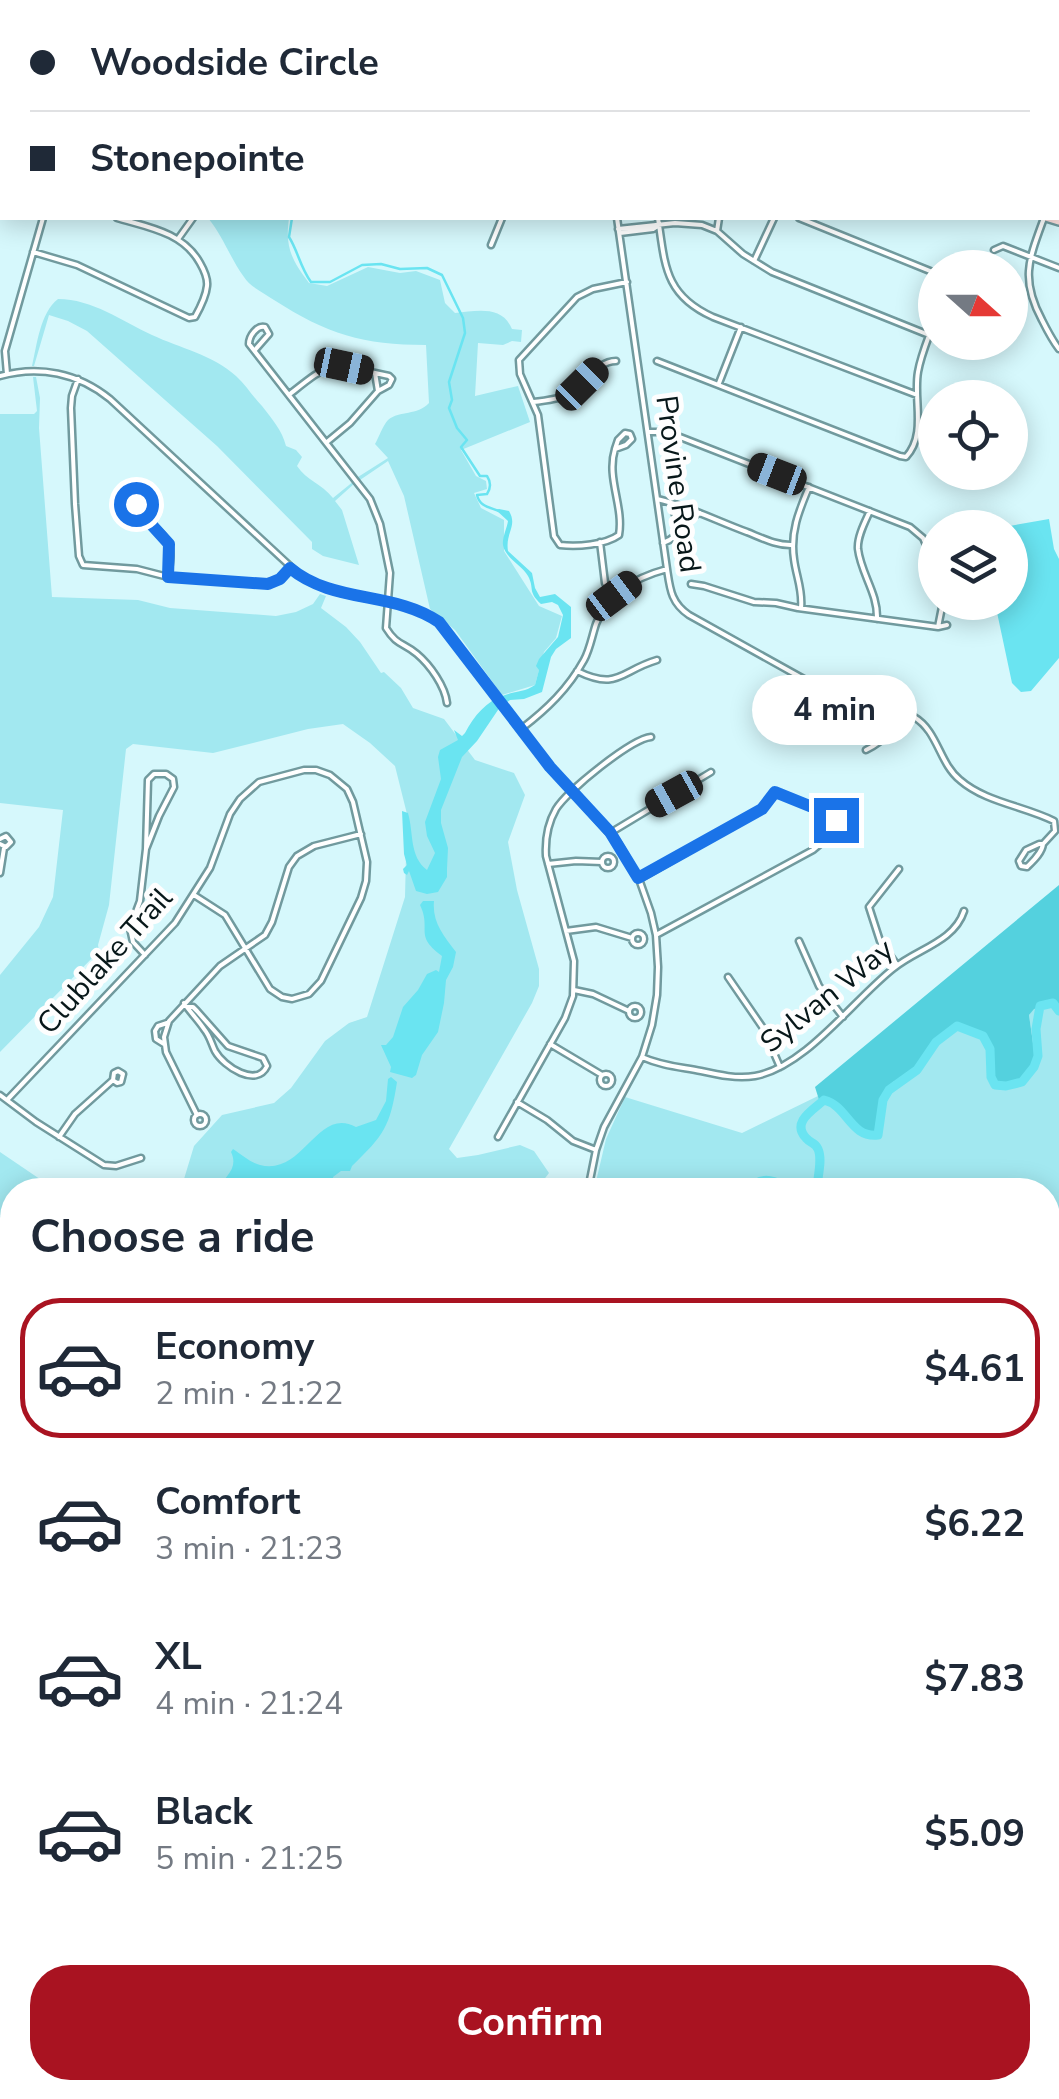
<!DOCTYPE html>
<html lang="en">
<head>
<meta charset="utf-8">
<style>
	body { margin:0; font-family:"Nunito Sans",sans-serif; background:#f6f6f7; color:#1f2937; height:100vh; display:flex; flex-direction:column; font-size:38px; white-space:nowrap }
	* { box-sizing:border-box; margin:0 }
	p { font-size:32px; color:#747a83 }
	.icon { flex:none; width:55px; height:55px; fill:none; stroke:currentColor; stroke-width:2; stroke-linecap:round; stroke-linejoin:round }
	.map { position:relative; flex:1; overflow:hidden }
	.sheet { position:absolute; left:0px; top:1178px; width:1060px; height:922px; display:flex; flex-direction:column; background:#fff; border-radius:40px 40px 0 0; box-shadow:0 5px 25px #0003 }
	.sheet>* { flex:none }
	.banner { position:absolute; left:0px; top:0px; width:1060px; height:220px; box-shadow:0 5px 25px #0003; display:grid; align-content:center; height:220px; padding:0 30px; background:#fff }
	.needle { width:65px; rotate:111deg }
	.tools { position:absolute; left:918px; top:250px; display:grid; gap:20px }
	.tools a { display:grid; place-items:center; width:110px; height:110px; border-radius:50%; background:#fff; box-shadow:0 5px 25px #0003; font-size:50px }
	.end { position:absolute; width:45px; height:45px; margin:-22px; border:12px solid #1a73e8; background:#fff; box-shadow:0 0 0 5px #fff }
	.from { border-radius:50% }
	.bubble { position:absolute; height:70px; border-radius:35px; background:#fff; box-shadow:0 5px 25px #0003; font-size:32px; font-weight:700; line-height:70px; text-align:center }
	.car { position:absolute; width:30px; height:60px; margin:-30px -15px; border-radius:12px; box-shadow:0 0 8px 2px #0007; background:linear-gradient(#222 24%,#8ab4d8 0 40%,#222 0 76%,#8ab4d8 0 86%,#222 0) }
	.banner b { display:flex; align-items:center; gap:35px; height:95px; font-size:38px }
	.banner b+b { border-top:2px solid #e0e1e3 }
	.banner i { width:25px; height:25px; background:#1f2937 }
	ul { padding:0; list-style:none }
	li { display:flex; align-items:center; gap:30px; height:140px; margin:0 20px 15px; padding:0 10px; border:5px solid transparent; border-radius:40px }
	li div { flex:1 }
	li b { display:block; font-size:38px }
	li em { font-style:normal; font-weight:700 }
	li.current { border-color:#a91321 }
	li>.icon { width:90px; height:90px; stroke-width:1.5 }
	h2 { padding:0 30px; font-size:45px; line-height:120px }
	.cta { display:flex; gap:20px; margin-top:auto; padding:20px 30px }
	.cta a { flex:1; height:115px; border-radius:40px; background:#a91321; color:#fff; font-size:40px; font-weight:700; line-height:115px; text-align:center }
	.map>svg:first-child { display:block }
	.green { fill:#a2e8f0 }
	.forest { fill:#54d1de }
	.water { fill:#6ae4f1 }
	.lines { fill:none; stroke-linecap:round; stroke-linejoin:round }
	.stream { stroke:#6ae4f1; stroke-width:2.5 }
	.river { stroke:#6ae4f1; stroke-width:9 }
	.street-casing { stroke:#719a9e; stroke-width:9 }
	.secondary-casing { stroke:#719a9e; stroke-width:10 }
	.highway-casing { stroke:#fff; stroke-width:14 }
	.street { stroke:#fff; stroke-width:4 }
	.secondary { stroke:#f8dcda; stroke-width:5 }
	.highway { stroke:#e68b85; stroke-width:9 }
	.route { stroke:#1a73e8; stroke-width:12 }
	.labels { text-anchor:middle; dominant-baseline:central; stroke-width:10; stroke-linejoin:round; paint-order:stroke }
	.street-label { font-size:30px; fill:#071719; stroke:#fefefe }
</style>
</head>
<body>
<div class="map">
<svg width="1059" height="2099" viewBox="0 0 1059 2099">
	<rect width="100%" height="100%" fill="#d6f8fc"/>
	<path class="green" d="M208 218H289C285 247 291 259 309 283L327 286 368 267 400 273 416 271 440 280 445 303 455 313C477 311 502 305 512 329L522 330 521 342 512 341 503 345 478 343 475 396 518 386 530 422 461 450 476 476 486 481 487 489 474 493 481 508 504 520V551L539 606 562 616 556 638 544 652 535 685 502 695 455 630 430 609 404 496 388 461 360 480 358 477 388 458 375 444C379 437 383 425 388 420 400 410 417 416 429 403L426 345C363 345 327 334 274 300 264 293 250 287 244 277 230 258 223 236 208 218Z
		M58 299C92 299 122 321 152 335 180 348 213 355 236 376 246 385 253 397 262 406 272 419 282 430 286 446L296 450 302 457 297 466C307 481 321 483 333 498L354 481 355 483 335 501 342 510 359 565 323 556 312 549V542L217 446 87 331 68 321 49 315 34 366H32C37 345 40 313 58 299Z
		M33 377H36L40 398 39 428 52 597 138 600 170 608 276 616 296 612 313 604 320 594 326 596 321 608 346 627 360 642 381 673 384 672 401 688 413 708 444 719 475 760 514 773 525 795 508 842 517 890 539 969V986L532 1003 449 1149 457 1158 478 1155 520 1145 534 1151 549 1173 536 1190H171L184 1179 194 1146 222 1115 274 1103 291 1088 325 1041 349 1023 367 1017 405 897 407 814 395 766 370 743 343 724 308 729 213 753 133 744 126 749 109 905 98 945 99 951 0 1052V975L39 927 53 897 63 810 0 803V414H34L37 411Z
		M1055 1004 1059 1009V1334L1048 1339V1190H594L606 1139 625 1097 742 1133 818 1096 821 1102 831 1099 843 1115 865 1135 880 1115 882 1095 893 1082 913 1072 938 1038 960 1027 984 1035 989 1067 1000 1086 1036 1064 1029 1015 1033 1009Z
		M0 1152 56 1190H12V1233L0 1215Z"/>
	<path class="forest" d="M1059 885V1009L1055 1004 1034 1009 1029 1015 1036 1064 1025 1077 999 1087 989 1067 984 1035 960 1027 938 1038 913 1072 893 1082 882 1095 880 1115 883 1130 865 1136 831 1099 820 1103 815 1087Z
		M0 1473 12 1478V2088H78L73 2099H0Z"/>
	<path class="water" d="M499 509 509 511C518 526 505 533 508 551L532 573 535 588 540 597 555 594 571 607V638L556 649 551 657 542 692 524 699 510 700 500 707 477 741 462 757 441 810V823L448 848 447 869V877L438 892 427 894 416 891 409 871 407 875 404 873 403 869 407 865 404 854 402 811 408 813C414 834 409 856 427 870L435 853 427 836 425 822 441 779 438 757 440 750 458 740 454 730 462 736 465 733C474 716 486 701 505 695 516 691 525 692 535 685L539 670 536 666 539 659 558 637 563 615 558 605 552 602 541 604C527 591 535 589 528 576 522 565 505 558 503 545 502 538 507 528 508 521L496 510Z
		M1049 519 1054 549 1059 559V658L1031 691 1021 692 1012 683 995 603 1010 602V528L1004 527Z
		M423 901H434C432 922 443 935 456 952L453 967 446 980 444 1003 438 1032 422 1055 416 1075 412 1078 390 1072 391 1067 381 1045H386L393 1037 403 1007 418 990 427 974 436 970 439 972 442 956C413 935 432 930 420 905Z
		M391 1077 397 1082C390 1127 384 1135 352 1166L350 1171H341L333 1177 335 1187 333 1190H217C225 1176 239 1169 231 1152L233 1149C241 1154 251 1163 260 1165 304 1176 317 1106 356 1127L376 1120 386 1101 388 1079Z"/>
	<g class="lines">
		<path class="stream" d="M155 2V0
			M0 26 2 28
			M292 218 289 237C298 251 300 267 311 282H330L362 265 381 264 400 269 427 268 442 275 463 318 465 333 449 382 452 400 449 408 457 428 467 440 461 447 480 476H487C491 482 491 488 487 494L477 495C480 507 489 507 499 511
			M0 1217 12 1236
			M3 1408 12 1387
			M1048 1720 1059 1726
			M0 1824 4 1817 12 1820"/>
		<path class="river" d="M750 1190C761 1173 778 1182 792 1190
			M817 1190C817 1178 823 1160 818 1149 814 1141 812 1145 806 1138 791 1122 813 1110 824 1100 848 1106 850 1138 878 1135L883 1100 889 1090 917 1070 936 1042 957 1026 983 1036 990 1049 991 1077 995 1085 1006 1086 1022 1082 1034 1067 1038 1056 1036 1029 1040 1006 1053 1003 1059 1011
			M0 2038 12 2035"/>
		<g class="street-casing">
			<path id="street" d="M37 0 44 2
				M323 0 336 2
				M774 0 777 2
				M948 0 952 2
				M1042 0 1043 2
				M108 2V0
				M289 2 290 0
				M355 2 356 0
				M370 2 371 0
				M625 2 626 0
				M715 2 717 0
				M961 2 963 0
				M1058 47 1059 50
				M1058 55H1059
				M617 218 667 569C670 589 671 603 689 615L838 698C863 707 891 702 914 717 938 731 939 763 960 780 985 802 1024 806 1054 821L1055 831 1043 844
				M658 218C665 264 664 295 713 317L917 395
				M799 218 935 273
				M1044 218C1029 259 1020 279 1042 320 1047 330 1052 340 1059 349
				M618 229 675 223 702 225 717 231 743 254 772 272 929 335
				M717 231 719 218
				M620 233 653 229 659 225
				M178 239 193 218
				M491 245 502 218
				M994 250 1003 246 1059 268
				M33 252 77 265 189 318 195 317C200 308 206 297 207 286 208 278 204 270 200 263 183 232 147 227 117 218
				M754 261 774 218
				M255 350 269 334 265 327C257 325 249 336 249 344L370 499 380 524 390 573 386 628C397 646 403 642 417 654 430 665 445 686 447 703
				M657 361 900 456 906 457C927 434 913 400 918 372 921 354 929 337 935 319
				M375 373 389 376 392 379 389 385 378 391
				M7 374 5 351 43 218
				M0 376C39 365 78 373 110 399L303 578C345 603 398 595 439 621L550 767 618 843 639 879 651 913 656 935 658 967 657 995 652 1025 642 1057 604 1127 596 1150 588 1190
				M78 379 72 396 71 408 75 504 79 556 83 565 137 569 168 577 261 584 277 580 290 568
				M719 383 741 327
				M290 394C328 364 327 363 375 373L378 391 350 423 327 442
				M534 402C549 400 563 399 575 390 589 380 598 361 616 361
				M648 432H659L680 437 910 527 923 538 935 565
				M625 433 630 434 632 439 626 445 615 449 618 440Z
				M615 449C606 478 624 506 619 535 605 545 577 547 560 545L554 536 538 415 520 374 519 360 577 297 593 289 627 282
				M141 488C124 518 159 522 168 543 173 553 169 567 168 577
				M657 499C688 506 717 521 747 532 762 538 777 546 793 545
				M670 502 675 515 687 520
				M870 511C865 522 857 537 858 549 861 574 878 593 877 619
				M600 542 605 583 613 594
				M663 543C683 536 681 519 700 513
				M691 584 704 586 754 602 776 603 798 608 938 627 947 625
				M801 608C803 590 796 576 794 559 790 532 799 511 809 487
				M938 627 943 602
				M577 671C618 691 620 671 657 660
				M792 723 815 685
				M521 729C547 709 568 689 584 660 590 649 592 636 596 624 607 593 637 577 667 569
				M866 750C885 741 893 729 901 710
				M610 833 711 772
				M0 839 6 836 11 842 6 847 0 844
				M1039 844H1043C1042 853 1033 861 1027 867L1021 866 1019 861 1026 850Z
				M602 862a6 6 0 1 1 12 0a6 6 0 1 1-12 0Z
				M548 864 576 861 602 862
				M0 873 4 848
				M639 879 762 809 775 792 817 809 836 820 833 833 813 850 656 935
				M566 931 596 927 632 938
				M632 939a6 6 0 1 1 12 0a6 6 0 1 1-12 0Z
				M799 941 819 986 843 1017
				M145 955 133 942 130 928 140 901 146 849 159 816 174 787 173 779 166 774H154L148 780 146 849
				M897 965 880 941 869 907 899 869
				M728 977 763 1028 780 1067
				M574 990 593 994 629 1011
				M184 1003C190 1012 198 1020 204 1029 210 1036 211 1043 215 1051 224 1067 257 1088 267 1066L263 1058 228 1046 197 1011 193 1007H188
				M629 1012a6 6 0 1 1 12 0a6 6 0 1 1-12 0Z
				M164 1044 156 1039 155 1031 158 1026 167 1023
				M550 1044 602 1075
				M642 1057C662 1066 681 1067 701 1071 719 1075 737 1079 755 1076 806 1067 854 999 894 968 917 949 954 942 964 911
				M600 1080a6 6 0 1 1 12 0a6 6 0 1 1-12 0Z
				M0 1095 36 1122 104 1165 116 1166 141 1158
				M7 1100 175 923 210 868 230 814 240 799 259 782 304 770H316L330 775 347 789 353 802 367 862 366 881 361 898 321 981 309 994 292 999 282 997 270 989 225 915 194 895
				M517 1102 547 1120 573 1141 596 1150
				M194 1120a6 6 0 1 1 12 0a6 6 0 1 1-12 0Z
				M197 1115 166 1052 164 1037 169 1021 220 966 265 935 272 922 289 867 297 856 314 846 361 834
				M59 1137 75 1114 113 1080 114 1073 118 1071 123 1074 121 1082 117 1083 113 1080
				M498 1137 565 1018 573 996 574 961 546 856C545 839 548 823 556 809 567 791 631 739 651 737
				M1051 1343 1059 1360
				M1048 1442 1059 1450
				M1048 1461 1055 1447
				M1048 1592 1059 1570
				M1048 1671 1059 1676
				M909 2088 911 2095 923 2099
				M794 2099 795 2097"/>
		</g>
		<g class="secondary-casing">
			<path id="secondary" d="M485 0 491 2
				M520 0 526 2
				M1058 183 1059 180
				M1058 207 1059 208
				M1046 218 1059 222
				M1048 1344 1059 1339
				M0 1390 12 1395
				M0 1458 12 1463
				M1053 1855 1059 1842
				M1048 1918 1059 1923
				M594 2088 596 2099
				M1037 2088 1040 2099
				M253 2099 258 2088
				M261 2099 266 2088
				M939 2099 944 2088"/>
		</g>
		<g class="highway-casing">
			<path id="highway" d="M0 1412 12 1417
				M0 1433 12 1438
				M0 1451 12 1457
				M1048 1862 1059 1867
				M1048 1874 1059 1880
				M1048 1896 1059 1901
				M1048 1910 1059 1915"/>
		</g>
		<use href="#street" class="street"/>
		<use href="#secondary" class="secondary"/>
		<use href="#highway" class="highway"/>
	</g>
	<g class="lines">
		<path class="route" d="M136 504 140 512 169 544 168 577 268 584 280 579 290 568C333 604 394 591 439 622L550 767 610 832 638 878 762 809 775 792 817 809 836 820"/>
	</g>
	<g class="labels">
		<g class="street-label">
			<text transform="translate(678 484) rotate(82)">Provine Road</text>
			<text transform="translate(105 961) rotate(-48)">Clublake Trail</text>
			<text transform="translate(827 996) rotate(-39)">Sylvan Way</text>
		</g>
	</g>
</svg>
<div class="tools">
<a><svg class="needle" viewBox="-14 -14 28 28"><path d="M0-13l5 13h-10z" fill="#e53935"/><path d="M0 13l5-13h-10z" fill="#747a83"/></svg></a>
<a><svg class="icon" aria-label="locate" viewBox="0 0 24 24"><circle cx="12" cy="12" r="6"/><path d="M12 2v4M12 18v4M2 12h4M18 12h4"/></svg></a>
<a><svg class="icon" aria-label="layers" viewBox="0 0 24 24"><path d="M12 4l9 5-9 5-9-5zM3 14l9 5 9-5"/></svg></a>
</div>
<i class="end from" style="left:136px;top:504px"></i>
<i class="end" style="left:836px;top:820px"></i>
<div class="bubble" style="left:752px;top:675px;width:165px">4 min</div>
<i class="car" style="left:344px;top:366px;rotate:102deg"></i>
<i class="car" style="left:582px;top:384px;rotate:45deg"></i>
<i class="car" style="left:777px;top:474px;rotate:291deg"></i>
<i class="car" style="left:614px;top:596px;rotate:53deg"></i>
<i class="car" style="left:674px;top:794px;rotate:241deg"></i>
<div class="banner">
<b><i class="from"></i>Woodside Circle</b>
<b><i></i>Stonepointe</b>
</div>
<section class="sheet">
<h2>Choose a ride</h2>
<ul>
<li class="current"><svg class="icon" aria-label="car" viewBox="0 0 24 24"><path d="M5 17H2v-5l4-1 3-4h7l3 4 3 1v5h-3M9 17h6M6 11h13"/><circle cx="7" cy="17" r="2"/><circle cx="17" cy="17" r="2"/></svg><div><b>Economy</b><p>2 min · 21:22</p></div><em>$4.61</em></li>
<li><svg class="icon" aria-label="car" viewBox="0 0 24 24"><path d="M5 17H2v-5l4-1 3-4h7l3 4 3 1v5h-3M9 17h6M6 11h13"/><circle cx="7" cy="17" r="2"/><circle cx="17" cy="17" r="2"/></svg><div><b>Comfort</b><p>3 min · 21:23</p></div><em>$6.22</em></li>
<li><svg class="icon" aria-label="car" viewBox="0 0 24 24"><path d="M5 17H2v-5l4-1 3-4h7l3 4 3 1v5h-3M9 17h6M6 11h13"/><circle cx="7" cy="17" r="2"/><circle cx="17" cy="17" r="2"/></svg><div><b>XL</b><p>4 min · 21:24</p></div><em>$7.83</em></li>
<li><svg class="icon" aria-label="car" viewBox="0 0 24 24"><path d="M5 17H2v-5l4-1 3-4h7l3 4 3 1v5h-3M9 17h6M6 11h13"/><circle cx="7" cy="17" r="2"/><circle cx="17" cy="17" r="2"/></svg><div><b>Black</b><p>5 min · 21:25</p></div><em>$5.09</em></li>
</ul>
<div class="cta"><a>Confirm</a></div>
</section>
</div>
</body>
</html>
